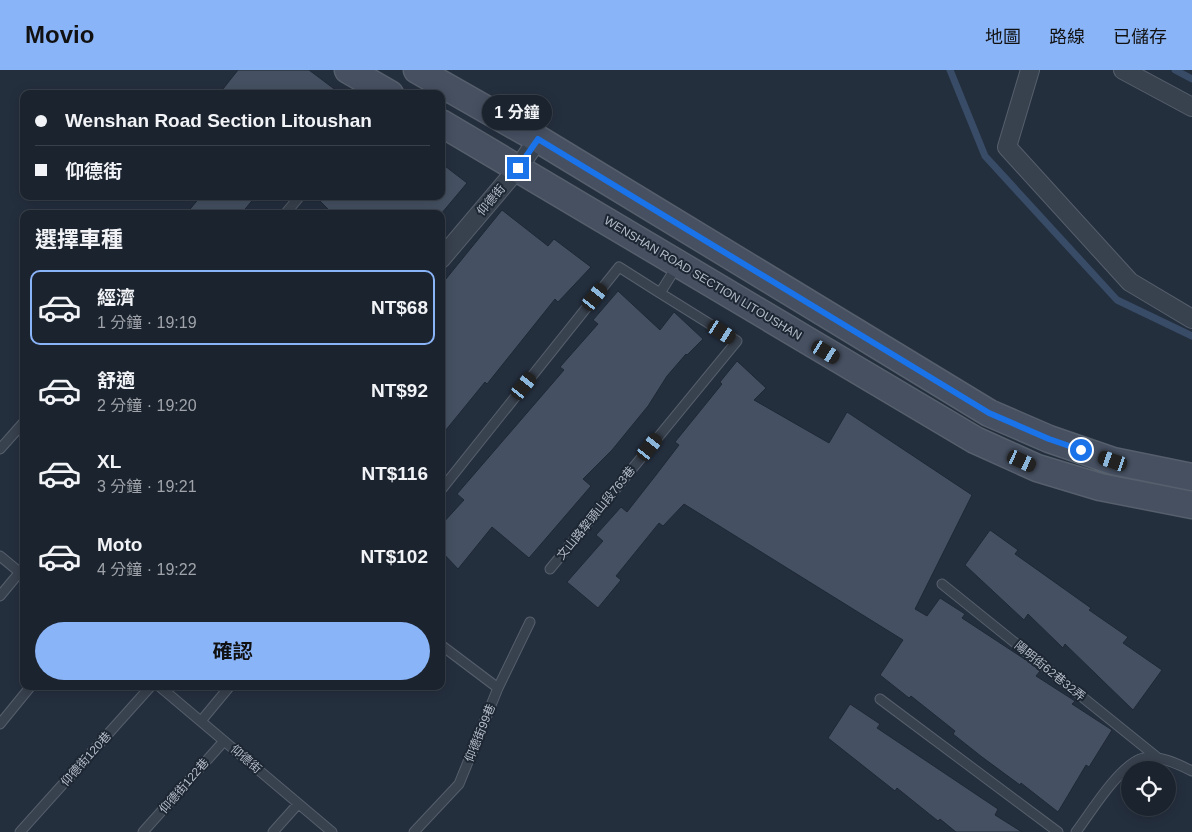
<!DOCTYPE html>
<html lang="zh-TW">
<head>
<meta charset="utf-8">
<style>
	body { margin:0; font-family:Helvetica,"Noto Sans TC",sans-serif; background:#282f3a; color:#f1f3f6; height:100vh; display:flex; flex-direction:column; font-size:19px; white-space:nowrap }
	* { box-sizing:border-box; margin:0 }
	p { font-size:16px; color:#a0a4aa }
	.icon { flex:none; width:28px; height:28px; fill:none; stroke:currentColor; stroke-width:2; stroke-linecap:round; stroke-linejoin:round }
	.map { position:relative; flex:1; overflow:hidden }
	.details { position:absolute; left:20px; top:140px; width:425px; height:480px; display:flex; flex-direction:column; background:#1b232e; border-radius:10px; box-shadow:0 2px 12px #0003,0 0 0 1px #39404a }
	.details>* { flex:none }
	.hud { position:absolute; left:20px; top:20px; width:425px; height:110px; border-radius:10px; box-shadow:0 2px 12px #0003,0 0 0 1px #39404a; display:grid; align-content:center; height:110px; padding:0 15px; background:#1b232e }
	.fabs { position:absolute; left:1121px; top:691px; display:grid; gap:10px }
	.fabs a { display:grid; place-items:center; width:55px; height:55px; border-radius:50%; background:#1b232e; box-shadow:0 2px 12px #0003,0 0 0 1px #39404a; font-size:25px }
	.end { position:absolute; width:22px; height:22px; margin:-11px; border:6px solid #1a73e8; background:#fff; box-shadow:0 0 0 2px #fff }
	.from { border-radius:50% }
	.bubble { position:absolute; height:35px; border-radius:18px; background:#1b232e; box-shadow:0 2px 12px #0003,0 0 0 1px #39404a; font-size:16px; font-weight:700; line-height:35px; text-align:center }
	.car { position:absolute; width:15px; height:30px; margin:-15px -8px; border-radius:6px; box-shadow:0 0 4px 1px #0007; background:linear-gradient(#222 24%,#8ab4d8 0 40%,#222 0 76%,#8ab4d8 0 86%,#222 0) }
	.hud b { display:flex; align-items:center; gap:18px; height:48px; font-size:19px }
	.hud b+b { border-top:1px solid #39404a }
	.hud i { width:12px; height:12px; background:#f1f3f6 }
	ul { padding:0; list-style:none }
	li { display:flex; align-items:center; gap:15px; height:75px; margin:0 10px 8px; padding:0 5px; border:2px solid transparent; border-radius:10px }
	li div { flex:1 }
	li b { display:block; font-size:19px }
	li em { font-style:normal; font-weight:700 }
	li.current { border-color:#8ab4f8 }
	li>.icon { width:45px; height:45px; stroke-width:1.5 }
	h2 { padding:0 15px; font-size:22px; line-height:60px }
	.cta { display:flex; gap:10px; margin-top:auto; padding:10px 15px }
	.cta a { flex:1; height:58px; border-radius:30px; background:#8ab4f8; color:#111; font-size:20px; font-weight:700; line-height:58px; text-align:center }
	header { display:flex; align-items:center; gap:30px; box-sizing:border-box; height:70px; padding:0 25px; background:#8ab4f8; color:#111 }
	header strong { font-size:24px }
	nav { display:flex; gap:28px; margin-inline-start:auto; font-size:18px }
	.map>svg:first-child { display:block }
	.lines { fill:none; stroke-linecap:round; stroke-linejoin:round }
	.stream { stroke:#394c67; stroke-width:7 }
	.building { fill:#455162; stroke:#1f2835 }
	.lane-casing { stroke:#565f6c; stroke-width:11 }
	.street-casing { stroke:#565f6c; stroke-width:20 }
	.secondary-casing { stroke:#565f6c; stroke-width:29 }
	.lane { stroke:#38414e; stroke-width:9 }
	.street { stroke:#38414e; stroke-width:18 }
	.secondary { stroke:#465061; stroke-width:26 }
	.route { stroke:#1a73e8; stroke-width:6 }
	.labels { text-anchor:middle; dominant-baseline:central; stroke-width:4; stroke-linejoin:round; paint-order:stroke }
	.street-label { font-size:12px; fill:#b4bcc9; stroke:#1d2633 }
</style>
</head>
<body>
<header>
<strong>Movio</strong>
<nav><a>地圖</a><a>路線</a><a>已儲存</a></nav>
</header>
<div class="map">
<svg width="1192" height="762" viewBox="0 0 1192 762">
	<rect width="100%" height="100%" fill="#242f3e"/>
	<g class="lines">
		<path class="stream" d="M950 0 985 86 1117 230 1192 266
			M1175 0 1192 9"/>
	</g>
	<path class="building" d="M238 0H309L341 24H219Z
		M441 93 467 113 441 144H333L315 126H441Z
		M201 126H256L241 144H186Z
		M502 140 548 176 554 169 591 197 558 232 555 229 487 314 485 312 441 366V215Z
		M618 221 660 260 674 242 703 269 687 285 686 284 667 306 648 336 612 380 583 409 591 416 529 488 492 457 458 499 441 481V455L464 430 457 424 564 300 560 297 598 254 593 250Z
		M737 291 766 318 754 330 829 373 847 342 972 425 915 539 927 546 940 528 965 544 962 548 1029 592 1040 601 1036 606 1075 631 1072 634 1112 660 1089 697 1086 695 1058 742 1021 713 1020 715 982 687 953 664 955 661 911 626 909 628 880 605 903 570 684 434 663 456 659 453 616 506 621 510 598 538 567 512 603 471 596 465 621 437 627 442 656 405 679 375 675 372 722 314 720 312Z
		M990 460 1018 480 1015 484 1091 538 1089 540 1128 567 1123 573 1162 600 1133 640 1065 574 1063 578 1028 544 1024 550 965 495Z
		M850 634 880 654 877 658 998 739 995 745 1022 762H956L940 749 938 751 897 718 895 721 828 668Z"/>
	<g class="lines">
		<g class="lane-casing">
			<path id="lane" d="M285 144 300 126
				M0 379 24 352
				M441 420 619 197 660 223 677 196
				M0 486 23 505
				M550 499 737 271 660 223
				M942 514 1158 688
				M0 526 24 497
				M441 575 498 618
				M159 616 332 762
				M880 629 1058 762
				M201 651 230 616
				M0 654 31 616
				M20 762 151 616
				M143 762 224 671
				M273 762 298 734
				M414 762 459 714 498 618 530 552
				M1076 762C1091 742 1117 699 1140 689 1155 683 1178 694 1192 701"/>
		</g>
		<g class="street-casing">
			<path id="street" d="M1030 0 1007 77 1130 212 1192 249
				M1123 0 1192 37
				M441 189 518 98 538 69"/>
		</g>
		<g class="secondary-casing">
			<path id="secondary" d="M348 0 390 24
				M417 0 538 69 989 343 1049 369 1113 391 1192 407
				M441 53 975 370 1037 398 1100 417 1192 435"/>
		</g>
		<use href="#lane" class="lane"/>
		<use href="#street" class="street"/>
		<use href="#secondary" class="secondary"/>
	</g>
	<g class="lines">
		<path class="route" d="M518 98 538 69 989 343 1049 369 1081 380"/>
	</g>
	<g class="labels">
		<g class="street-label">
			<text transform="translate(491 130) rotate(-50)">仰德街</text>
			<text transform="translate(703 208) rotate(31)">WENSHAN ROAD SECTION LITOUSHAN</text>
			<text transform="translate(596 443) rotate(-51)">文山路犂頭山段763巷</text>
			<text transform="translate(1050 601) rotate(39)">陽明街62巷32弄</text>
			<text transform="translate(480 663) rotate(-68)">仰德街99巷</text>
			<text transform="translate(86 689) rotate(-48)">仰德街120巷</text>
			<text transform="translate(246 689) rotate(41)">仰德街</text>
			<text transform="translate(184 716) rotate(-49)">仰德街122巷</text>
		</g>
	</g>
</svg>
<div class="fabs">
<a><svg class="icon" aria-label="locate" viewBox="0 0 24 24"><circle cx="12" cy="12" r="6"/><path d="M12 2v4M12 18v4M2 12h4M18 12h4"/></svg></a>
</div>
<i class="end from" style="left:1081px;top:380px"></i>
<i class="end" style="left:518px;top:98px"></i>
<div class="bubble" style="left:482px;top:25px;width:70px">1 分鐘</div>
<i class="car" style="left:595px;top:227px;rotate:39deg"></i>
<i class="car" style="left:722px;top:262px;rotate:122deg"></i>
<i class="car" style="left:826px;top:282px;rotate:121deg"></i>
<i class="car" style="left:524px;top:316px;rotate:39deg"></i>
<i class="car" style="left:650px;top:377px;rotate:39deg"></i>
<i class="car" style="left:1022px;top:391px;rotate:115deg"></i>
<i class="car" style="left:1113px;top:391px;rotate:289deg"></i>
<div class="hud">
<b><i class="from"></i>Wenshan Road Section Litoushan</b>
<b><i></i>仰德街</b>
</div>
<section class="details">
<h2>選擇車種</h2>
<ul>
<li class="current"><svg class="icon" aria-label="car" viewBox="0 0 24 24"><path d="M5 17H2v-5l4-1 3-4h7l3 4 3 1v5h-3M9 17h6M6 11h13"/><circle cx="7" cy="17" r="2"/><circle cx="17" cy="17" r="2"/></svg><div><b>經濟</b><p>1 分鐘 · 19:19</p></div><em>NT$68</em></li>
<li><svg class="icon" aria-label="car" viewBox="0 0 24 24"><path d="M5 17H2v-5l4-1 3-4h7l3 4 3 1v5h-3M9 17h6M6 11h13"/><circle cx="7" cy="17" r="2"/><circle cx="17" cy="17" r="2"/></svg><div><b>舒適</b><p>2 分鐘 · 19:20</p></div><em>NT$92</em></li>
<li><svg class="icon" aria-label="car" viewBox="0 0 24 24"><path d="M5 17H2v-5l4-1 3-4h7l3 4 3 1v5h-3M9 17h6M6 11h13"/><circle cx="7" cy="17" r="2"/><circle cx="17" cy="17" r="2"/></svg><div><b>XL</b><p>3 分鐘 · 19:21</p></div><em>NT$116</em></li>
<li><svg class="icon" aria-label="car" viewBox="0 0 24 24"><path d="M5 17H2v-5l4-1 3-4h7l3 4 3 1v5h-3M9 17h6M6 11h13"/><circle cx="7" cy="17" r="2"/><circle cx="17" cy="17" r="2"/></svg><div><b>Moto</b><p>4 分鐘 · 19:22</p></div><em>NT$102</em></li>
</ul>
<div class="cta"><a>確認</a></div>
</section>
</div>
</body>
</html>
